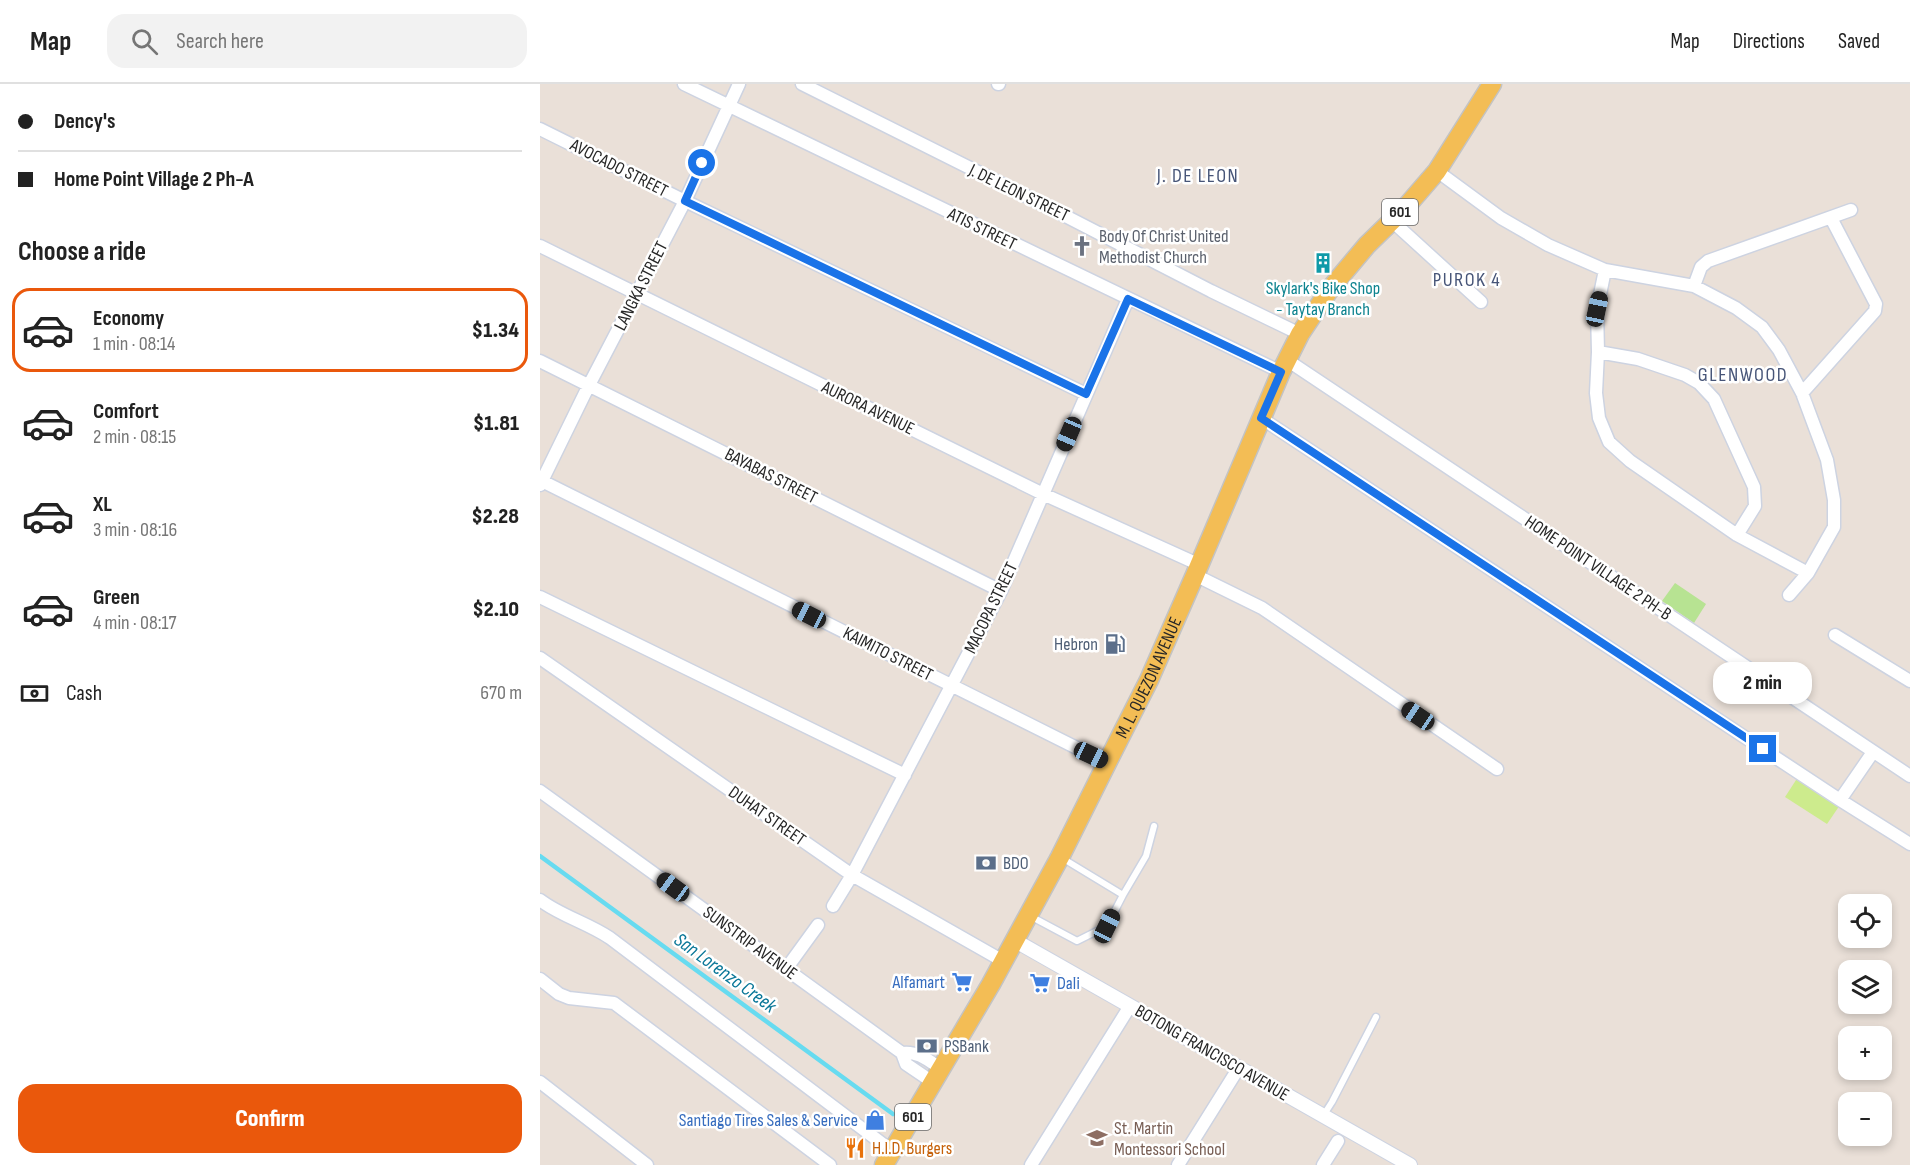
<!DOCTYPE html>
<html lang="en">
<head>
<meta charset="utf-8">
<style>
	body { margin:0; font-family:"Sofia Sans Condensed",sans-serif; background:#f2f2f2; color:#222; height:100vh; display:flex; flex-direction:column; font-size:22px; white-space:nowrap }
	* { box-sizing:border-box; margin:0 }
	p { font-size:20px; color:#767676 }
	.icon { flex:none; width:33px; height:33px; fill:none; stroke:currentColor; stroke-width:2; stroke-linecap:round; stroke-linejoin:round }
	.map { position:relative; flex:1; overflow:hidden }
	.drawer { display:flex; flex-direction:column; background:#fff; width:540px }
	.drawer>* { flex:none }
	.top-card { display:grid; align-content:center; height:132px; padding:0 18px; background:#fff }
	.tools { position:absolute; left:1298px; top:810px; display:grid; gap:12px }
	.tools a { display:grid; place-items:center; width:54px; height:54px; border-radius:12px; background:#fff; box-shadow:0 3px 9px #0003; font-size:30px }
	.end { position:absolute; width:27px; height:27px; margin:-14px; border:8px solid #1a73e8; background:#fff; box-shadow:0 0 0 3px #fff }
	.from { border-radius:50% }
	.bubble { position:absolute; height:42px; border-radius:18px; background:#fff; box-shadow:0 3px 9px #0003; font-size:20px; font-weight:800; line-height:42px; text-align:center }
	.car { position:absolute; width:18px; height:36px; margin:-18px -9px; border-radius:8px; box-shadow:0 0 4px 2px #0007; background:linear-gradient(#222 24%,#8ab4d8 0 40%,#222 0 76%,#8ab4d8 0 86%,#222 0) }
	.top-card b { display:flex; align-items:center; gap:21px; height:57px; font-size:22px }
	.top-card b+b { border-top:2px solid #e0e0e0 }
	.top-card i { width:15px; height:15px; background:#222 }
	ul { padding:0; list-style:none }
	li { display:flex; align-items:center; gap:18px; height:84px; margin:0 12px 9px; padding:0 6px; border:3px solid transparent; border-radius:18px }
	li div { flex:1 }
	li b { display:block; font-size:22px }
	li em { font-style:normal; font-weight:800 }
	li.active { border-color:#ea580c }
	li>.icon { width:54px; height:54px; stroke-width:1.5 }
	h2 { padding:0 18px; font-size:27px; line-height:72px }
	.pay { display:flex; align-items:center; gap:15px; height:66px; padding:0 18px; font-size:22px }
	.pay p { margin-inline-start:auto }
	.button { display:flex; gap:12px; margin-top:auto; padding:12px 18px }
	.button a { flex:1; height:69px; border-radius:18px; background:#ea580c; color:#fff; font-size:24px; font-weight:800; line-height:69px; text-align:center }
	header { display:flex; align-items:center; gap:36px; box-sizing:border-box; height:84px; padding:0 30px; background:#fff; border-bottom:2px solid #e0e0e0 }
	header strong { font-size:28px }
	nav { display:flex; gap:33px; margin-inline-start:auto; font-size:21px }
	.search { width:420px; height:54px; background:#f2f2f2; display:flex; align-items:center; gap:15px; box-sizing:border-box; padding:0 21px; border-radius:18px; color:#767676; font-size:22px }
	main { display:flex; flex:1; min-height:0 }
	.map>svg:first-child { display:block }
	.green { fill:#b7e392 }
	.pitch { fill:#cdeb8d }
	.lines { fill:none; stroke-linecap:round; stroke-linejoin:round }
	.stream { stroke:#67dbf0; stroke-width:4.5 }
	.service-casing { stroke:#cdd3e1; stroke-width:9 }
	.minor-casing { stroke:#cdd3e1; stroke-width:15 }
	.tertiary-casing { stroke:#cdd3e1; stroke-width:16 }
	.primary-casing { stroke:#c3c3c3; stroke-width:21 }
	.service { stroke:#fff; stroke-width:6 }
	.minor { stroke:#fff; stroke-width:12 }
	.tertiary { stroke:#fff; stroke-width:14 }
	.primary { stroke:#f3bd55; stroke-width:18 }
	.route { stroke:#1a73e8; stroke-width:8 }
	.labels { text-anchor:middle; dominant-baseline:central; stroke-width:5; stroke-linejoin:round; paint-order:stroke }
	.shield { fill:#fff; stroke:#686868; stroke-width:1.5 }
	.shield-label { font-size:16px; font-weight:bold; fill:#272727 }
	.street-label { font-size:18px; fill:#272727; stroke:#fff }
	.worship-label { font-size:18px; fill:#5b616d; stroke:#fff; text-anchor:start }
	.culture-label { font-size:18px; fill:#0d838f; stroke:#fff }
	.service-label { font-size:18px; fill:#4e5e75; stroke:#fff; text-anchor:start }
	.shop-label { font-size:18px; fill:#366cbe; stroke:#fff; text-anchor:end }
	.education-label { font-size:18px; fill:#785e54; stroke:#fff; text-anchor:start }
	.food-label { font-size:18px; fill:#c56008; stroke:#fff; text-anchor:start }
	.neighbourhood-label { font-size:20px; letter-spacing:1.5px; fill:#475578; stroke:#fff }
	.water-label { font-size:20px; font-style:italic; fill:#0a7798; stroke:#fff }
</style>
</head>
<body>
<header>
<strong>Map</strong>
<div class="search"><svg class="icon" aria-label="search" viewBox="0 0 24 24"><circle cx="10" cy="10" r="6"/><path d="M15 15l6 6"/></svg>Search here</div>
<nav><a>Map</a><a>Directions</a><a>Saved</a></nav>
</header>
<main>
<section class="drawer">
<div class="top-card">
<b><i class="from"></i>Dency's</b>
<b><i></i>Home Point Village 2 Ph-A</b>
</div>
<h2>Choose a ride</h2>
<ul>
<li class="active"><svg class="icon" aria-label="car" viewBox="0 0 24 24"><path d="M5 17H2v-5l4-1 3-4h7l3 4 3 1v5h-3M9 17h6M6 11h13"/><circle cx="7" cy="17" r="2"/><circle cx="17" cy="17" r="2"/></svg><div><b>Economy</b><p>1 min · 08:14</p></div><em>$1.34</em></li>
<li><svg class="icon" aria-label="car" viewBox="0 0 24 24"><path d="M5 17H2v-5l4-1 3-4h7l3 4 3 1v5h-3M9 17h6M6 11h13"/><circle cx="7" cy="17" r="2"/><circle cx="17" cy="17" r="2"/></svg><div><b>Comfort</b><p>2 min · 08:15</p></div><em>$1.81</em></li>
<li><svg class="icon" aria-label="car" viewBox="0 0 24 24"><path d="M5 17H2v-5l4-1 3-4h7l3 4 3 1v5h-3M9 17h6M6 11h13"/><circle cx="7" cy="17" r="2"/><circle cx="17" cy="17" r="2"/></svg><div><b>XL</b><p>3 min · 08:16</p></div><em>$2.28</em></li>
<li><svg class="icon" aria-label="car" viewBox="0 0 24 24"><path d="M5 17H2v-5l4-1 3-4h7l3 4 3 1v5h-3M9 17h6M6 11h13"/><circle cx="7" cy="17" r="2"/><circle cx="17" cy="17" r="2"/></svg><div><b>Green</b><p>4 min · 08:17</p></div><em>$2.10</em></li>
</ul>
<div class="pay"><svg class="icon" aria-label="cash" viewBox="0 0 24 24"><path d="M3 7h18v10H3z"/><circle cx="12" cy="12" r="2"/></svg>Cash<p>670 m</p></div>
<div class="button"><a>Confirm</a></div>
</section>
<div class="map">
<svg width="1370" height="1081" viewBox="0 0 1370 1081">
	<rect width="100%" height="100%" fill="#eae0d8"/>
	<path class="green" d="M1135 499 1166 520 1154 539 1122 517Z"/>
	<path class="pitch" d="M1258 693 1300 721 1287 740 1245 713Z"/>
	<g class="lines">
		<path class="stream" d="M0 772 353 1030"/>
		<g class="service-casing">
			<path id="service" d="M583 811 606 772 614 742
				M492 833 537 857 567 842 583 811 522 774
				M783 1032 792 1018 836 933"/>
		</g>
		<g class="minor-casing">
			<path id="minor" d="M144 0 741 288
				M262 0 504 121 671 207 760 250
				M458 0H459
				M0 45 145 117 546 310
				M897 87 961 134 1008 161 1065 186 1154 202 1196 224 1222 243 1239 266 1262 309 1287 376 1294 416V443L1268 489 1249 511
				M852 137 941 218
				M0 162 503 410 660 481
				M1065 186 1057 225 1058 268 1056 309 1059 334 1069 358 1090 377 1197 451 1268 489
				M1154 202 1161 183 1168 177 1311 126
				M1058 268 1098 275 1145 291 1159 299 1174 315 1214 403 1215 422 1197 451
				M747 276 1370 692
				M0 277 461 507
				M1262 309 1335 227 1336 220 1291 134
				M721 334 1300 716 1370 760
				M0 396 567 679
				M0 401 48 303 145 117 199 0
				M655 491 722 524 957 685
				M0 513 365 691
				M1295 551 1370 597
				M0 574 312 791 463 877
				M0 707 362 969
				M1300 716 1333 668
				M0 816C21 832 48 839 70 854L352 1067
				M293 822 312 791 461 507 588 215
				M246 885 278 841
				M0 895 19 910 29 914 74 919 290 1081
				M362 969 366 980 394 999
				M362 969C378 967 388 976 401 985
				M0 998 107 1081
				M491 1081 590 922
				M638 1081 698 985
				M783 1081 798 1057"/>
		</g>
		<g class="tertiary-casing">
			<path id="tertiary" d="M474 856 870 1081"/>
		</g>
		<g class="primary-casing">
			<g id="primary">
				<path id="s1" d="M344 1081 451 900 520 773 567 679 609 596 655 491 741 288 760 250 790 205 827 161 865 124 897 87 952 0"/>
			</g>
		</g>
		<use href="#service" class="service"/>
		<use href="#minor" class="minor"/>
		<use href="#tertiary" class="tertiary"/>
		<use href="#primary" class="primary"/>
	</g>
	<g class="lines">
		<path class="route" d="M162 79 145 117 546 310 588 215 741 288 721 334 1223 665"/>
	</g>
	<defs>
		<g id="church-bare" transform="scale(1.62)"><path d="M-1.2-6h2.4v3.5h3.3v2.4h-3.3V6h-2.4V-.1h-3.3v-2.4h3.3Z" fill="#6b7280" stroke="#fff" stroke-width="2.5" paint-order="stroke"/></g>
		<g id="building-bare" transform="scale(1.62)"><path d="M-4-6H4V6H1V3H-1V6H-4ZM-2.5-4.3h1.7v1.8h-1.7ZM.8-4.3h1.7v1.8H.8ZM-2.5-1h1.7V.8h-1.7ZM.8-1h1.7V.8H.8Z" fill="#0f9aa8" stroke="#fff" stroke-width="2.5" paint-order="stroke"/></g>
		<g id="fuel-bare" transform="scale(1.62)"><path d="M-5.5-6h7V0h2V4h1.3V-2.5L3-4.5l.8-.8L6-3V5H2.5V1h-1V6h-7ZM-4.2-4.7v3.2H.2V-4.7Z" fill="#5c6f8a" stroke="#fff" stroke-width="2.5" paint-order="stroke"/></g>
		<g id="bank-bare" transform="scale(1.62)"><path d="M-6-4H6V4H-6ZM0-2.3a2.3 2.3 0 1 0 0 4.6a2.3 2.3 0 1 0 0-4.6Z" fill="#5c6f8a" stroke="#fff" stroke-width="2.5" paint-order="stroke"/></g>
		<g id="supermarket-bare" transform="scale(1.62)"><path d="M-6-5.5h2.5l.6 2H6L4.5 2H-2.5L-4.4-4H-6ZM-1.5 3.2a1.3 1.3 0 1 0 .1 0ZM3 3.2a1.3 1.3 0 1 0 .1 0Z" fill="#3f7fe0" stroke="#fff" stroke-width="2.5" paint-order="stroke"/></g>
		<g id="shop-bare" transform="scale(1.62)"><path d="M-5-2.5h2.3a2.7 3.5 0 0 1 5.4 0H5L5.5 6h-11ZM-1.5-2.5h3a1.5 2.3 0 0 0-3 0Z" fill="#3f7fe0" stroke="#fff" stroke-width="2.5" paint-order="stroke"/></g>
		<g id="school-bare" transform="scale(1.62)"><path d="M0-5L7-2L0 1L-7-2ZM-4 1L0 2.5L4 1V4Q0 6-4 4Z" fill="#8d6e63" stroke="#fff" stroke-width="2.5" paint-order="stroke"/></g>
		<g id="restaurant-bare" transform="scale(1.62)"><path d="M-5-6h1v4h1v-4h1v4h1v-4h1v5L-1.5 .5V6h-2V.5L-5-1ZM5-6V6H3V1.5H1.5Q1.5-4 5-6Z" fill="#e8710a" stroke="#fff" stroke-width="2.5" paint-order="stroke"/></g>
	</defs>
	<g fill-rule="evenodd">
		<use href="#church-bare" x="542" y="162"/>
		<use href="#building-bare" x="783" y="179"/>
		<use href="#fuel-bare" x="575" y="560"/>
		<use href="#bank-bare" x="446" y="779"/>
		<use href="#supermarket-bare" x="422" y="898"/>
		<use href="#supermarket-bare" x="500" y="899"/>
		<use href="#bank-bare" x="387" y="962"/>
		<use href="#shop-bare" x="335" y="1036"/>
		<use href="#school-bare" x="557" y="1054"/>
		<use href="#restaurant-bare" x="315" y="1064"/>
	</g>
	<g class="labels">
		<g class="shield">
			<rect x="842" y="115" width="36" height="26" rx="4.5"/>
			<rect x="355" y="1020" width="36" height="26" rx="4.5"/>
		</g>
		<g class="shield-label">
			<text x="860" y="128">601</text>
			<text x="373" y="1033">601</text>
		</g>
		<g class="street-label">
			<text transform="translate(79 84) rotate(27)">AVOCADO STREET</text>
			<text transform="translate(479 109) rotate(26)">J. DE LEON STREET</text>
			<text transform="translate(442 145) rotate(26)">ATIS STREET</text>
			<text transform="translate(101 202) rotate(-63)">LANGKA STREET</text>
			<text transform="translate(328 324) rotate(26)">AURORA AVENUE</text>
			<text transform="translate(231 392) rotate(27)">BAYABAS STREET</text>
			<text transform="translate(1058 484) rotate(34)">HOME POINT VILLAGE 2 PH-B</text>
			<text transform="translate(451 524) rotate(-64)">MACOPA STREET</text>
			<text transform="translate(348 570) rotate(27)">KAIMITO STREET</text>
			<text stroke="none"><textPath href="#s1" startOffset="555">M. L. QUEZON AVENUE</textPath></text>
			<text transform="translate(227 732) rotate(35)">DUHAT STREET</text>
			<text transform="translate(210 859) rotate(36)">SUNSTRIP AVENUE</text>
			<text transform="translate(672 969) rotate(30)">BOTONG FRANCISCO AVENUE</text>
		</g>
		<g class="worship-label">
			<text x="559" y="152">Body Of Christ United<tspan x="559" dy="21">Methodist Church</tspan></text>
		</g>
		<g class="culture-label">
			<text x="783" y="204">Skylark's Bike Shop<tspan x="783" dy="21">- Taytay Branch</tspan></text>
		</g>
		<g class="service-label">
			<text x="558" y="560" text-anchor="end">Hebron</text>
			<text x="463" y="779">BDO</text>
			<text x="404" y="962">PSBank</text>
		</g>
		<g class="shop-label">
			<text x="405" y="898">Alfamart</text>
			<text x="517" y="899" text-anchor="start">Dali</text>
			<text x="318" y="1036">Santiago Tires Sales &amp; Service</text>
		</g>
		<g class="education-label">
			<text x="574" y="1044">St. Martin<tspan x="574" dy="21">Montessori School</tspan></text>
		</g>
		<g class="food-label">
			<text x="332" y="1064">H.I.D. Burgers</text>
		</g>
		<g class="neighbourhood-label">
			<text x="658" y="92">J. DE LEON</text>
			<text x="927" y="196">PUROK 4</text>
			<text x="1203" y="291">GLENWOOD</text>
		</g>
		<g class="water-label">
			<text transform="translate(185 889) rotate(36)">San Lorenzo Creek</text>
		</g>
	</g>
</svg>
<div class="tools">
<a><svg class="icon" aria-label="locate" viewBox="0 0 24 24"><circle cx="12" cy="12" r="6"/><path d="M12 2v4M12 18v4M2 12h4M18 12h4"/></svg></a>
<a><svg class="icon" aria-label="layers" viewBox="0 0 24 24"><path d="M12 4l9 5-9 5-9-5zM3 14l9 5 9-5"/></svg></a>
<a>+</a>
<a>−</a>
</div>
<i class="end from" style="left:162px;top:79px"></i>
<i class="end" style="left:1223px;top:665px"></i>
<div class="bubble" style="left:1173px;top:578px;width:99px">2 min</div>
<i class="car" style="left:1057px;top:225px;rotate:12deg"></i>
<i class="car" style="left:529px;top:350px;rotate:203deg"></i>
<i class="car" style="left:269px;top:531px;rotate:297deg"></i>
<i class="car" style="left:878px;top:632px;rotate:304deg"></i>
<i class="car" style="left:551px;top:671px;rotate:115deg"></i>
<i class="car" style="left:133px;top:803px;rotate:306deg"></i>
<i class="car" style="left:567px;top:842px;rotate:26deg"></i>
</div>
</main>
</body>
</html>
